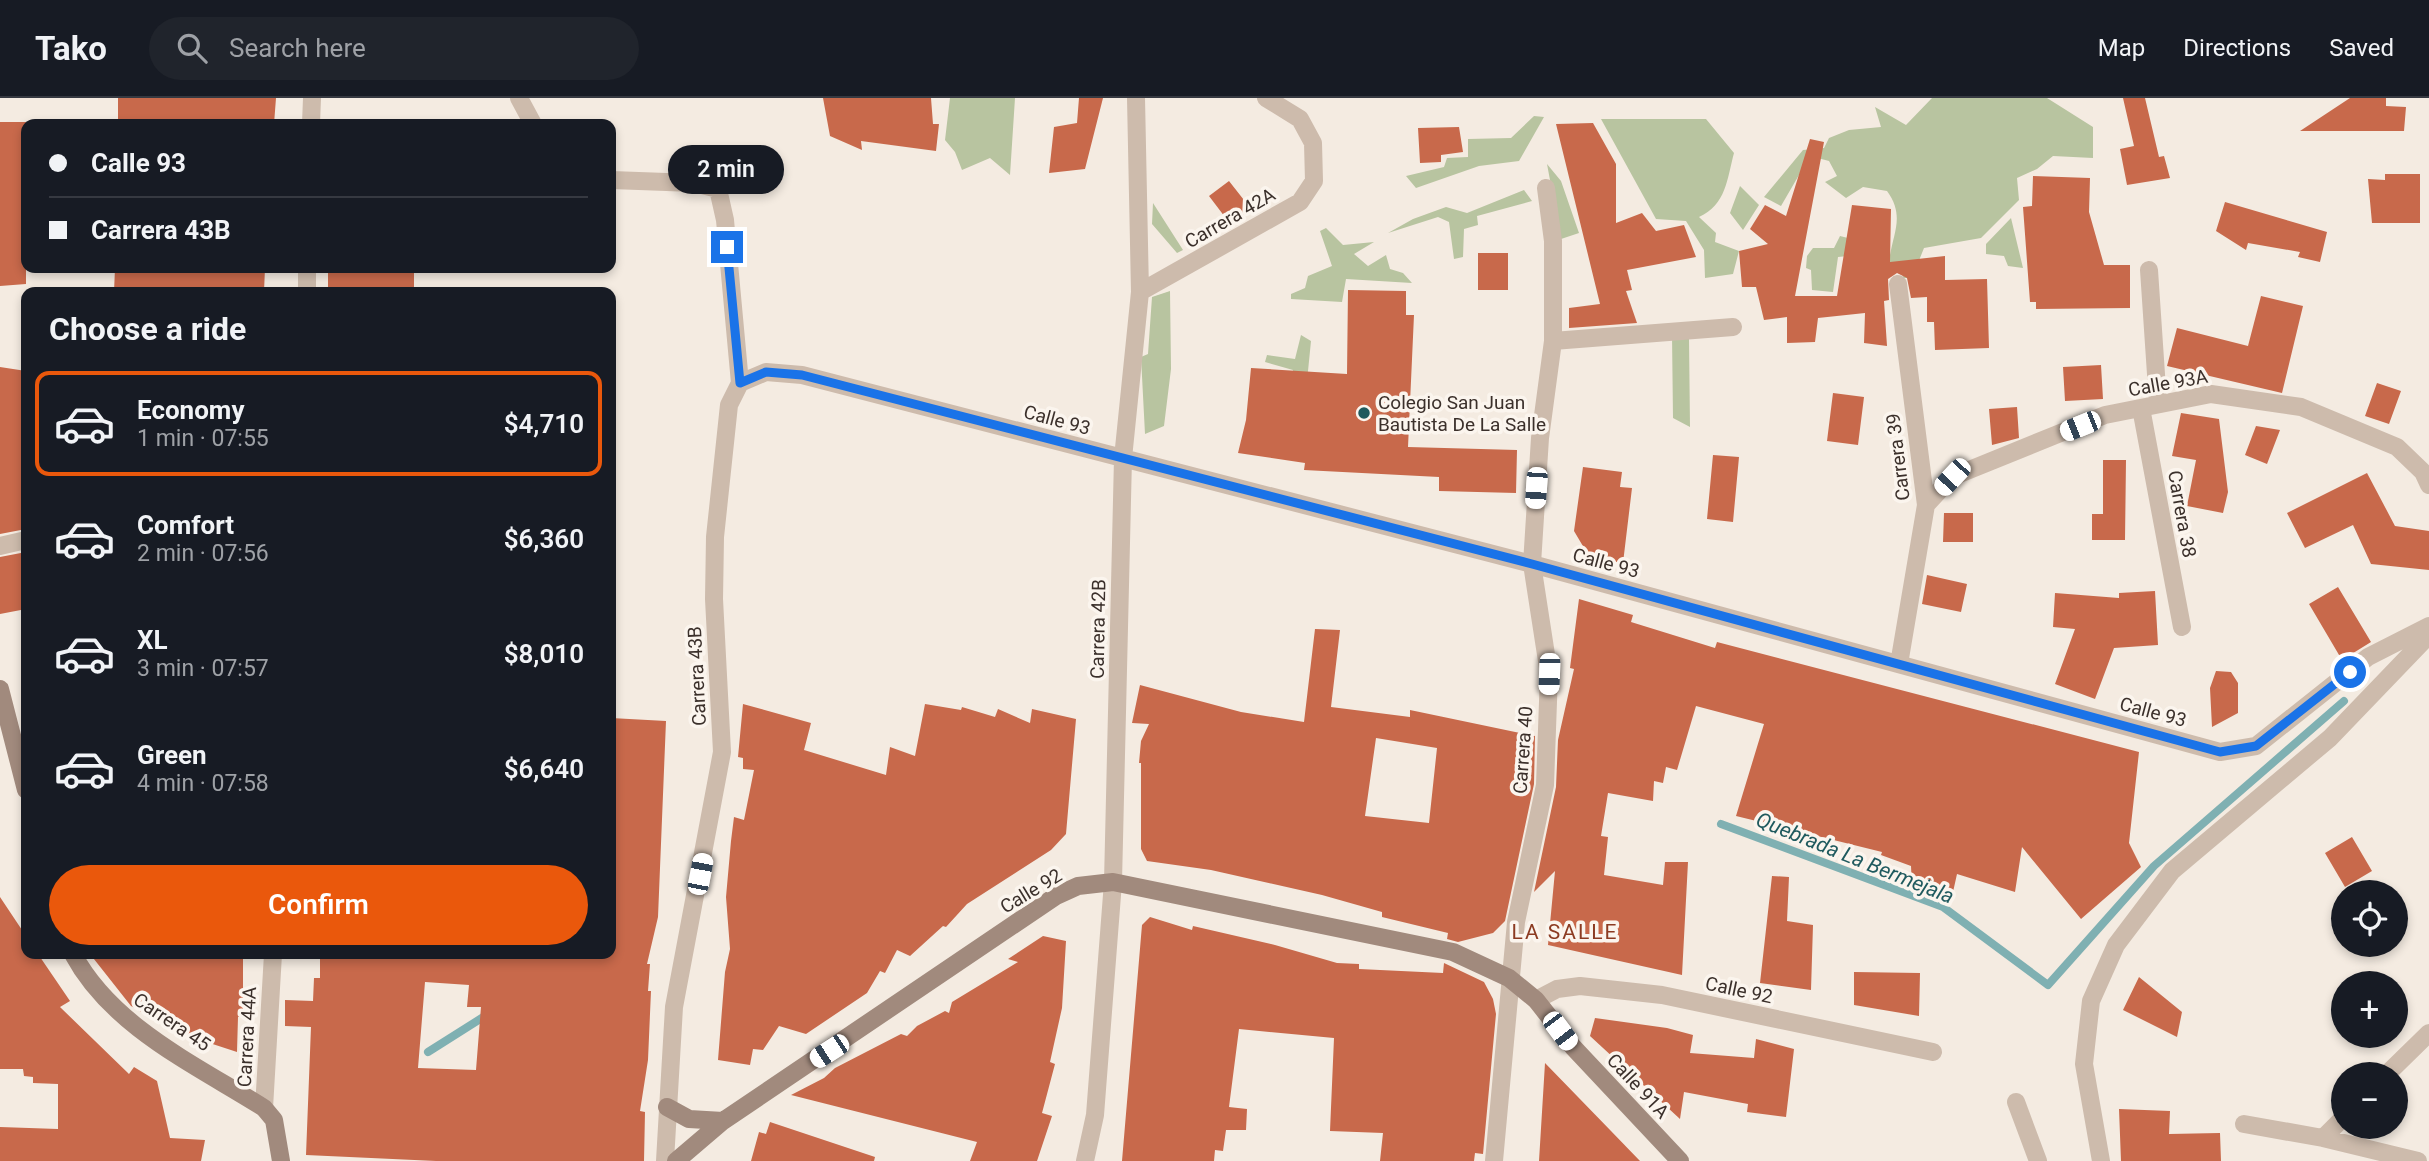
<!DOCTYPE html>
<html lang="en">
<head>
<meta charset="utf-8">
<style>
	body { margin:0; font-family:Roboto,sans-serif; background:#20242c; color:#f1f3f6; height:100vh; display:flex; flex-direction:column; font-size:26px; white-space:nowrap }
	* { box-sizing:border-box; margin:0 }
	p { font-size:23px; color:#9ea1a6 }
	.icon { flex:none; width:38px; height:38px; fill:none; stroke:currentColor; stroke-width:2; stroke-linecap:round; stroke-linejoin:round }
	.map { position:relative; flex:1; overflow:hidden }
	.panel { position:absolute; left:21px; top:189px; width:595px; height:672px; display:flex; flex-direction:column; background:#171b24; border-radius:14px; box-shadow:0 4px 10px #0003 }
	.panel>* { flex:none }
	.top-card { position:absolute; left:21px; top:21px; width:595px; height:154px; border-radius:14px; box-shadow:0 4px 10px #0003; display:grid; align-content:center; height:154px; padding:0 28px; background:#171b24 }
	.fabs { position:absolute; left:2331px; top:782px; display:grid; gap:14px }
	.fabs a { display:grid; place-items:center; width:77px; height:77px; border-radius:50%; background:#171b24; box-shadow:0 4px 10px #0003; font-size:35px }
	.end { position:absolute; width:32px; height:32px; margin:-16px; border:9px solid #1a73e8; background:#fff; box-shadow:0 0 0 4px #fff }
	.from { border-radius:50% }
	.bubble { position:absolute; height:49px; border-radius:24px; background:#171b24; box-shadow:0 4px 10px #0003; font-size:23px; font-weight:600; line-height:49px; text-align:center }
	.car { position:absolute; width:21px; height:42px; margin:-21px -10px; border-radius:9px; box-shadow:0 0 5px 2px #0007; background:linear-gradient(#fff 24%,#345 0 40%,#fff 0 76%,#345 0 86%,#fff 0) }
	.top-card b { display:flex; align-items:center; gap:24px; height:66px; font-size:26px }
	.top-card b+b { border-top:2px solid #363941 }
	.top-card i { width:18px; height:18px; background:#f1f3f6 }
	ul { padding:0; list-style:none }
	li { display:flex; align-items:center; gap:21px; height:105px; margin:0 14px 10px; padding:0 14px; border:4px solid transparent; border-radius:14px }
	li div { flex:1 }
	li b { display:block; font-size:26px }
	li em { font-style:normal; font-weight:600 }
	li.current { border-color:#ea580c }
	li>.icon { width:63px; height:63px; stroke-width:1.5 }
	h2 { padding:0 28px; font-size:32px; line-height:84px }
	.primary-button { display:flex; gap:14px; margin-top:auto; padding:14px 28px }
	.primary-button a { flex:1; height:80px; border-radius:42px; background:#ea580c; color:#fff; font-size:28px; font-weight:600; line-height:80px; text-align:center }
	header { display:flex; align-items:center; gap:42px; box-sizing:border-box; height:98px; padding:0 35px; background:#171b24; border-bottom:2px solid #363941 }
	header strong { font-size:33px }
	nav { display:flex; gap:38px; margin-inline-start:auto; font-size:24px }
	.search { width:490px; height:63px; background:#20242c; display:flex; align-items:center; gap:18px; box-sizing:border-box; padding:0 24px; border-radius:38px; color:#9ea1a6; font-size:26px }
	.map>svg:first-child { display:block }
	.green { fill:#b8c4a0 }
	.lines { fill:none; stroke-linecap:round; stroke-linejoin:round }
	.stream { stroke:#7fb0b2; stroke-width:8 }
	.building { fill:#c8694b; fill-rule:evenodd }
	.street { stroke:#cdbbac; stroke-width:18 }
	.secondary { stroke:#a18a7d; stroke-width:18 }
	.route { stroke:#1a73e8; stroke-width:9 }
	.poi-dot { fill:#1f5a5e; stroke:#fbf5ee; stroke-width:2.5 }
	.labels { text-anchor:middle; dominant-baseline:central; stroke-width:7; stroke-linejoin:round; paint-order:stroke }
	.street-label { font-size:19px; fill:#3b302b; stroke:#fbf5ee }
	.poi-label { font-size:19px; fill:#3b302b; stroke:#fbf5ee; text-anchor:start }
	.water-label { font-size:21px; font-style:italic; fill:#1f5a5e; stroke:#fbf5ee }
	.neighbourhood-label { font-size:21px; letter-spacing:2px; fill:#8c3b22; stroke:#fbf5ee }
</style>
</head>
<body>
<header>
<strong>Tako</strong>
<div class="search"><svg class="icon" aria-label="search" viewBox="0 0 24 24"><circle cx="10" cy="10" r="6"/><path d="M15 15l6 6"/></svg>Search here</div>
<nav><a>Map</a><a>Directions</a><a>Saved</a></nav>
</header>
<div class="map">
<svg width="2429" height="1063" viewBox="0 0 2429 1063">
	<rect width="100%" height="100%" fill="#f4ebe1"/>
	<path class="green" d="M950 0H1015L1010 77 990 60 962 72 955 54 945 42Z
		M1932 0H2047L2093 29V60L2053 58 2037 71 2017 80 2019 102 1981 140 1924 150 1912 180H1903L1901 164H1889C1892 136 1906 119 1887 93L1863 89 1846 100 1825 84 1837 78 1829 63 1810 58 1781 108 1764 99 1803 52 1824 50 1829 40 1849 32 1881 29 1875 9 1906 27Z
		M1534 18 1544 19 1519 63 1479 68 1416 90 1406 78 1444 69 1447 60 1468 59V41L1511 40Z
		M1601 21H1706L1734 55C1727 81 1726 107 1699 119L1716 135 1715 144 1739 153 1733 176 1705 180 1704 152 1686 123 1656 121Z
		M1547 66 1561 83 1579 135 1561 141Z
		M1740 88 1759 107 1743 132 1730 115Z
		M1524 92 1532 103 1477 118 1478 127 1464 131 1463 159 1454 161 1449 124 1438 119 1388 135 1413 121 1446 109 1467 115Z
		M1153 105 1183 152 1177 155 1152 126Z
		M2011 120 2023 170 2008 168 2004 158 1986 156V146Z
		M1326 130 1343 147 1374 144 1354 156 1368 168 1386 157 1390 171 1403 175 1412 185 1346 181 1342 204 1291 201V196L1305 190 1308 178 1332 168 1320 133Z
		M1840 138 1852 141 1848 158 1838 159 1833 194 1812 192 1811 172 1806 170 1807 158 1813 150H1834Z
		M1170 193 1171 271 1164 328 1145 336 1141 259 1148 256 1152 199Z
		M1301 237 1311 243 1300 353 1277 347 1293 272 1265 264 1267 257 1295 261Z
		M1672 237 1689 241 1690 329 1673 320Z"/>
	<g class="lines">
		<path class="stream" d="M1721 726 1943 809 2048 887 2154 768 2344 603
			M428 954 488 916"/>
	</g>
	<path class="building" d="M118 0H276L274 26H118Z
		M823 0H931L933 26H939L936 53 861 43 862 52 830 38Z
		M1079 0H1103L1085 71 1049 75 1054 29 1077 25Z
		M2123 0H2145L2159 59 2164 58 2170 80 2127 87 2120 51 2134 48Z
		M2350 0H2386V8L2406 9 2404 33H2300Z
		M0 24H26V186L0 188Z
		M1593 25 1616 66V125L1642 115 1656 133 1684 127 1696 159 1627 172 1632 192 1626 193 1637 225 1569 230V210L1600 206 1556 26Z
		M1459 29 1463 54 1441 57V64L1420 65 1418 30Z
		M1810 41 1824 44 1795 198H1837L1852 107 1891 111 1890 164 1945 158V182L1987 181 1989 250 1935 252 1934 224H1927V199L1911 200 1907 180 1897 175 1888 181 1889 202 1884 203 1887 248 1864 245 1865 215 1818 220 1815 244 1787 245V219L1764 222 1756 189H1742L1739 153 1768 146 1750 131 1765 107 1786 118Z
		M2385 76H2420V125H2372L2368 81 2385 82Z
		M2033 78 2090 80 2089 114 2104 167H2130V210L2036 211V204H2030L2023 109 2032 108Z
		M1229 83 1251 111 1231 127 1209 98Z
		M2225 104 2327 134 2320 164 2298 159 2300 154 2248 145 2246 152 2216 133Z
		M1478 155H1508V192H1478Z
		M115 170H265L264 194H114Z
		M328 170H414V193H328Z
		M1348 192 1406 193V217H1414L1408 349 1517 352 1516 395 1439 393V379L1304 372 1305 365 1238 355 1246 322 1251 270 1347 276Z
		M2261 198 2303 208 2282 295 2167 268 2177 230 2248 248Z
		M2101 267 2103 301 2065 303 2063 269Z
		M0 269 26 273V431L0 436Z
		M2377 285 2401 293 2389 326 2365 318Z
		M1833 295 1864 299 1858 347 1827 343Z
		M2017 309 2019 340 1992 347 1989 311Z
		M2181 315 2219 321 2228 394 2223 415 2187 408 2196 362 2172 358Z
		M2256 328 2280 332 2267 366 2245 357Z
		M1713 357 1739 359 1733 424 1707 421Z
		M2103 362H2126L2125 442H2092V416H2103Z
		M1583 369 1622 374 1620 389 1632 390 1623 465 1590 460 1574 433Z
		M2367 375 2395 428 2429 433V472L2371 466 2353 427 2305 450 2287 415Z
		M1944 415H1973V444H1943Z
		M26 454V511L0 516V459Z
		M1927 477 1967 486 1961 514 1922 506Z
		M2338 489 2371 544 2342 562 2309 506Z
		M2155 493 2158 547 2114 550 2095 601 2055 586 2075 531 2053 529 2055 495 2119 500V495Z
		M1579 501 1633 517 1631 524 1715 550 1717 544 2139 654 2129 745 2141 769 2081 821 2022 749 2015 794 1957 776 1951 803 1912 789 1911 768 1881 757 1882 754 1736 718 1764 626 1696 608 1677 672 1666 669 1663 685 1654 683 1653 703 1608 695 1601 738 1608 739 1604 777 1663 787 1665 764H1688L1682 877 1548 847 1555 773 1534 794 1556 689 1558 642 1574 571 1570 570Z
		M1315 531 1340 532 1331 609 1410 619V612L1535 638 1534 686 1505 823 1493 835 1458 844 1447 841 1448 835 1382 819V814L1322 797 1211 772 1147 763 1141 751V665H1139L1141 643 1149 626 1132 625 1140 587 1241 614 1304 624ZM1376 640 1437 650 1429 725 1365 718Z
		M2216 573 2231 574 2238 585V615L2212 629 2210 590Z
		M743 606 811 625 804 652 886 677 890 649 915 658 925 606 961 612 962 609 995 619 998 611 1030 625 1032 611 1076 621 1066 736 1051 752 967 806 946 829 943 828 910 858 897 852 885 875 880 873 867 895 806 936 779 928 763 952 753 951 750 967 718 962 725 874 730 851 726 799 731 743 734 719 744 722 754 672 743 671V660L738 659Z
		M611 620 666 623 658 819 647 866H650L648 893H651L648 962 640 1013 645 1014 644 1063H436L306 1057 311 929 285 928V902L313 903 314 880H320V856H611ZM425 884 469 887 467 909H481L476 972 418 970Z
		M2352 739 2372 773 2345 789 2325 755Z
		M1772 778 1789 779 1787 823 1813 827 1811 892 1760 885Z
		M0 799 26 838V856H38L70 903 60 909 129 976 134 969 157 983 170 1040 205 1042 201 1063H0V1029L58 1031V986L33 985V979L24 978 23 971H0Z
		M1150 819 1192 832 1193 828 1275 847 1337 865 1359 866V871L1443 875 1444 865 1484 884 1493 901 1496 916 1483 1056 1475 1055 1474 1063H1380L1383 1035 1330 1033 1334 940 1239 931 1229 1009 1247 1011 1246 1032H1226L1223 1053 1215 1052 1214 1063H1122L1142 827Z
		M1043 838 1066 843 1062 910 1050 964 1055 966 1042 1015 1052 1018 1037 1063H970L977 1044 791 997 824 980 835 970 901 936 907 938 917 928 945 913 949 915 952 904 1018 864 1008 861Z
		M90 856H243V919H238L237 954 182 936 131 908Z
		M1854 874 1920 875 1919 918 1854 907Z
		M2139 879 2182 914 2177 939 2123 912Z
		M1595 920 1667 930 1693 937 1690 955 1754 960 1756 941 1794 951 1786 1019 1747 1014 1748 1006 1684 994 1680 1021 1590 938Z
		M1545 965 1611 1033 1640 1063H1539Z
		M2119 1011 2170 1013 2169 1036 2220 1035 2221 1063H2121Z
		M770 1024 875 1059 874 1063H751L759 1034 766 1036Z"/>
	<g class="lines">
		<path class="street" d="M519 0 533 26
			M311 26 312 0
			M611 82 694 85 718 91 725 122 740 285 729 307 715 439 714 501 722 654 674 909 665 1063
			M2149 172 2158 306
			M1898 186 1926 407 1899 566
			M307 194V170
			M1140 194 1300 104 1314 83 1313 45 1300 21 1266 0
			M1553 243 1733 229
			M740 285 766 274 802 277 1532 466 2220 654 2256 648 2368 559 2429 528
			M2141 310 2182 529
			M1926 407 1952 379 2105 317 2211 296 2301 309 2397 349 2423 374 2429 387
			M0 448 26 442
			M1536 902 1557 891 1580 888 1662 897 1933 954
			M2387 976 2429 935
			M2016 1004 2038 1063
			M264 1010 273 856
			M2244 1026 2323 1040 2418 1063
			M2323 1040 2343 1020
			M1085 1063 1095 1017 1113 784 1123 360 1140 194 1136 0
			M1494 1063 1516 824 1545 687 1549 576 1532 466 1540 340 1553 243V143L1546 90
			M2101 1063 2084 966 2091 903 2116 847 2172 773 2330 640 2429 537"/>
		<path class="secondary" d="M0 591 26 692
			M73 856C112 929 196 967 264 1010L274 1022 281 1063
			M667 1009 689 1021 723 1023
			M676 1063 723 1023 1056 798 1078 788 1113 784 1453 854 1509 880 1536 902 1573 949 1680 1063"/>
	</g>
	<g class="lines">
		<path class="route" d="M727 149 740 285 766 274 802 277 1532 466 2220 654 2256 648 2350 574"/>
	</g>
	<circle class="poi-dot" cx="1364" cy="315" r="7"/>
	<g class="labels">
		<g class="street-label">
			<text transform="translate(1230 120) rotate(-30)">Carrera 42A</text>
			<text transform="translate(2168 285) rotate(-10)">Calle 93A</text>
			<text transform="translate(1057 322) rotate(15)">Calle 93</text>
			<text transform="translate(1898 359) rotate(-97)">Carrera 39</text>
			<text transform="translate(2182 416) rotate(80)">Carrera 38</text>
			<text transform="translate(1606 465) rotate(15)">Calle 93</text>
			<text transform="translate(1098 531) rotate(-89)">Carrera 42B</text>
			<text transform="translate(697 578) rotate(-93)">Carrera 43B</text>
			<text transform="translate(2153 614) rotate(15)">Calle 93</text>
			<text transform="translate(1523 652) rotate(-86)">Carrera 40</text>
			<text transform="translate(1031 793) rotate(-31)">Calle 92</text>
			<text transform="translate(1739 892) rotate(12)">Calle 92</text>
			<text transform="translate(172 924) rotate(34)">Carrera 45</text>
			<text transform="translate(247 939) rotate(-87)">Carrera 44A</text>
			<text transform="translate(1638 988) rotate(47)">Calle 91A</text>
		</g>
		<g class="poi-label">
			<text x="1378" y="304">Colegio San Juan<tspan x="1378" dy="22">Bautista De La Salle</tspan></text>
		</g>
		<g class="water-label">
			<text transform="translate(1855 760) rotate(22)">Quebrada La Bermejala</text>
		</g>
		<g class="neighbourhood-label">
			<text x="1565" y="834">LA SALLE</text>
		</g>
	</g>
</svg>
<div class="fabs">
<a><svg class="icon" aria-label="locate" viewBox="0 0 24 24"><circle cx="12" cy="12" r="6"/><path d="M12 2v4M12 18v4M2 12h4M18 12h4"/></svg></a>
<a>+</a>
<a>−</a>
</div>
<i class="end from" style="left:2350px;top:574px"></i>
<i class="end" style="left:727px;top:149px"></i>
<div class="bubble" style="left:668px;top:47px;width:116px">2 min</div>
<i class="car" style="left:2080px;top:328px;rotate:248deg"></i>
<i class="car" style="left:1952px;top:379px;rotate:223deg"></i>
<i class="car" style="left:1536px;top:390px;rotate:184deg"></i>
<i class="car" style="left:1549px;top:576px;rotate:182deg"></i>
<i class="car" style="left:700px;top:776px;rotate:11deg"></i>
<i class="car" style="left:1560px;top:933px;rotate:143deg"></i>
<i class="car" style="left:829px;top:953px;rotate:237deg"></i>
<div class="top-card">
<b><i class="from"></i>Calle 93</b>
<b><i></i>Carrera 43B</b>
</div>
<section class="panel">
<h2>Choose a ride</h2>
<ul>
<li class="current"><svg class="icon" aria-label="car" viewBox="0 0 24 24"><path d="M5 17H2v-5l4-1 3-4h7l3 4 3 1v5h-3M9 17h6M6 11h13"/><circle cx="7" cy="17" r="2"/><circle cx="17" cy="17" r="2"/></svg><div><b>Economy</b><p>1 min · 07:55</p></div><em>$4,710</em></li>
<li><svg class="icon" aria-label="car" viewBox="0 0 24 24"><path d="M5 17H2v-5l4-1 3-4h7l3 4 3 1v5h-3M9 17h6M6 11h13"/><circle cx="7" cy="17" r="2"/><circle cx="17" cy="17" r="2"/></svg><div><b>Comfort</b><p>2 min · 07:56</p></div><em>$6,360</em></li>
<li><svg class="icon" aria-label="car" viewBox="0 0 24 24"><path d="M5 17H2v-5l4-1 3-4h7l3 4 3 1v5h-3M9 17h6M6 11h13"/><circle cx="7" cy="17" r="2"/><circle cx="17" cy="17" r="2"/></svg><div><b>XL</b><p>3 min · 07:57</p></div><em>$8,010</em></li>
<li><svg class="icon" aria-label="car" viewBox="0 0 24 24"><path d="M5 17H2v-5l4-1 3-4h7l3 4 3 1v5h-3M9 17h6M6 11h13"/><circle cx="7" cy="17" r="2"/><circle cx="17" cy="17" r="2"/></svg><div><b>Green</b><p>4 min · 07:58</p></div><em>$6,640</em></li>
</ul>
<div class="primary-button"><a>Confirm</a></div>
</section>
</div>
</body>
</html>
